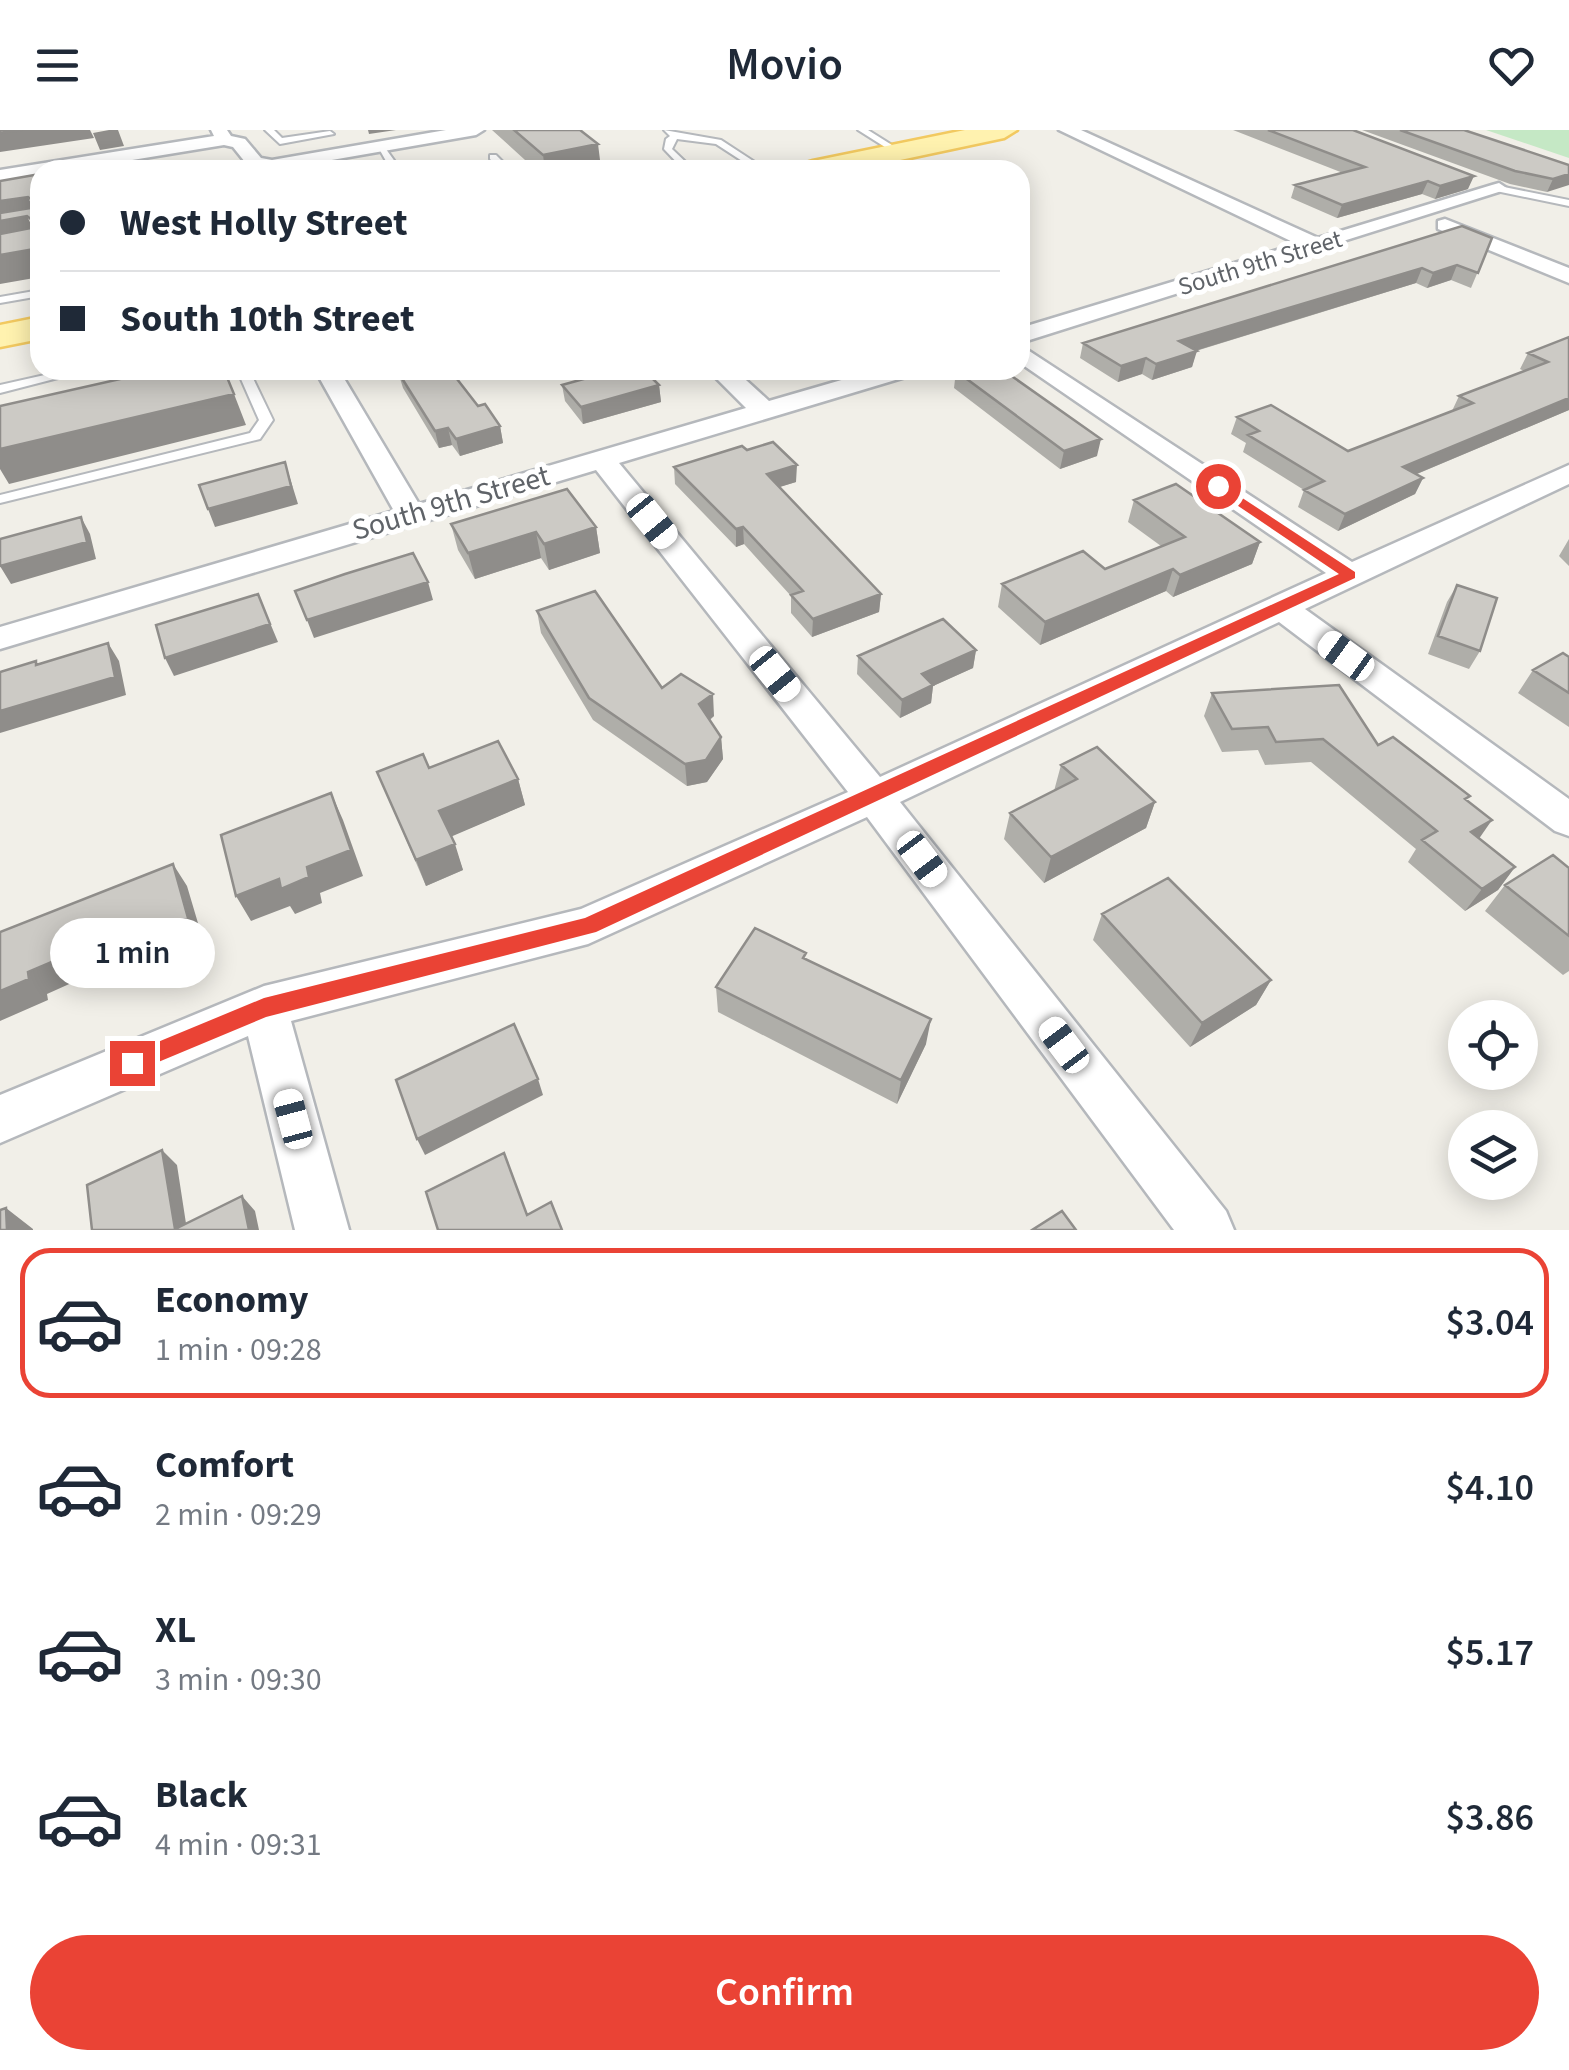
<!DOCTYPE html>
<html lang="en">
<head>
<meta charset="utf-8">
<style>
	body { margin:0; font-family:"Source Sans 3",sans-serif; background:#f6f6f7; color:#1f2937; height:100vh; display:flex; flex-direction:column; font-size:38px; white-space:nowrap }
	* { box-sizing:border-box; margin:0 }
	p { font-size:32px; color:#747a83 }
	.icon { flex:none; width:55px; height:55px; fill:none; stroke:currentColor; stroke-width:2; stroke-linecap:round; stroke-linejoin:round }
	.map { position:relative; height:1100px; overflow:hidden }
	.side { display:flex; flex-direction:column; background:#fff; flex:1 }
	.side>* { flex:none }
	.top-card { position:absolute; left:30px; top:30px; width:1000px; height:220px; border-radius:30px; box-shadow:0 5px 25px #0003; display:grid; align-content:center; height:220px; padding:0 30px; background:#fff }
	.controls { position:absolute; left:1448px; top:870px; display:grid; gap:20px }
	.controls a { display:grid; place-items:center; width:90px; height:90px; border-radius:50%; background:#fff; box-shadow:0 5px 25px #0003; font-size:50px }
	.end { position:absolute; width:45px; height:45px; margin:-22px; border:12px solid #ea4335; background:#fff; box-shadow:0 0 0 5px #fff }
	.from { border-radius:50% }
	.bubble { position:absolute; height:70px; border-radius:35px; background:#fff; box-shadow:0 5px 25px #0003; font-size:32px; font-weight:600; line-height:70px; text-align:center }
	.car { position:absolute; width:30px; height:60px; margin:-30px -15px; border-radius:12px; box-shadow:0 0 8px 2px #0007; background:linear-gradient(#fff 24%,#345 0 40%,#fff 0 76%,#345 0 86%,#fff 0) }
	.top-card b { display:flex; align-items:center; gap:35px; height:95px; font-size:38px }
	.top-card b+b { border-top:2px solid #e0e1e3 }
	.top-card i { width:25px; height:25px; background:#1f2937 }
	ul { padding:18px 0 0; list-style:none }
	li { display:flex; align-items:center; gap:30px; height:150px; margin:0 20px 15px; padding:0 10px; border:5px solid transparent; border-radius:30px }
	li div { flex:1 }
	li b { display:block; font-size:38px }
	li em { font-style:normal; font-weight:600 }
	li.active { border-color:#ea4335 }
	li>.icon { width:90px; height:90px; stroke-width:1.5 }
	.cta { display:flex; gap:20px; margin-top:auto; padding:20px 30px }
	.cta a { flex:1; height:115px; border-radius:60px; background:#ea4335; color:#fff; font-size:40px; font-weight:600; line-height:115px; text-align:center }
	header { display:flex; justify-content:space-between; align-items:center; height:130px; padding:0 30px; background:#fff; font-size:45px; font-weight:600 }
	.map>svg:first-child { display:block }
	.green { fill:#c5e8c5 }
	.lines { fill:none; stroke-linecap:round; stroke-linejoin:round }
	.service-casing { stroke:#b5b8bc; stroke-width:4 }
	.minor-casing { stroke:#b5b8bc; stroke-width:5 }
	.primary-casing { stroke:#f2c960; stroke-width:5 }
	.service { fill:#fff; fill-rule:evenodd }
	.minor { fill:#fff; fill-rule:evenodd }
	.primary { fill:#fff2af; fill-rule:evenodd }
	.wall { fill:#afaea9 }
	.shaded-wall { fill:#8f8d8a }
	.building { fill:#cccac5; stroke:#8f8d8a; stroke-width:2.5 }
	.route { fill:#ea4335 }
	.labels { text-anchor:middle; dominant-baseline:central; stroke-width:10; stroke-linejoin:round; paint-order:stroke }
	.far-street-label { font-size:25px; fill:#5f6368; stroke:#fff }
	.street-label { font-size:30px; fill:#5f6368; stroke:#fff }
</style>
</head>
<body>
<header><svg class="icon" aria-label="menu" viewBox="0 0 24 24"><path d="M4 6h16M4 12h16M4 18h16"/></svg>Movio<svg class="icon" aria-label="heart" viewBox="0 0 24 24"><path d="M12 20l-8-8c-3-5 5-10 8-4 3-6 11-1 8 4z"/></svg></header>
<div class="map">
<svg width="1569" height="1100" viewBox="0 0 1569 1100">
	<rect width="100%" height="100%" fill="#f1efe8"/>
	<path class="green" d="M1486 0H1569V28Z"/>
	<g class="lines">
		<g class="service-casing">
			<path id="service" d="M265 0H274L282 8 330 1 334 4 280 14Z
				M664 0 721 10 767 40H756L716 14 677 9 672 19 694 40H684L664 19 666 9 670 6Z
				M858 0H868L903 22 896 24Z
				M377 15H383L401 40H391Z
				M490 25H496L511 40H501L490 29Z
				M1499 56 1569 70V76L1496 61V57Z
				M40 160V166L0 173V167Z
				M67 240H89L0 263V255Z
				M237 240H249L273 290 260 309 0 373V365L250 303 259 290Z"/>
		</g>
		<g class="minor-casing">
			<path id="minor" d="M211 0H227L231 6 245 9 261 28 272 30 446 0H484L476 5 274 40 249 37 233 17 224 15 71 40H40V45L0 52V40L214 6Z
				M1059 0H1081L1318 108 1492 55 1499 53 1508 59 1020 213V198L1297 114Z
				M1445 89 1569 138V153L1438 99V91Z
				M1020 215 1352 432 1569 335V354L1305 479 1569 669V706L1555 701 1279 492 900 672 1226 1081 1234 1100H1174L867 687 588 814 291 891 349 1100H295L248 906 0 1013V965L264 856 581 779 848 662 596 340 0 519V497L394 381 315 240H339L419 374 746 278 708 240H735L769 271 876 240H915L912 245 619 333 880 647 1326 443 1020 233Z"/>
		</g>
		<g class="primary-casing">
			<path id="primary" d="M965 0H1017L1004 8 853 40H799L803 34 813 31Z
				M40 187V209L0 217V195Z"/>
		</g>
		<use href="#service" class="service"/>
		<use href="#minor" class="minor"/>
		<use href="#primary" class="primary"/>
	</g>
	<path class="wall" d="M492 0H580L601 38 591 40H536Z
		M1233 0H1353L1468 59 1435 69 1422 64 1337 88 1291 68 1295 55 1343 43Z
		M1362 0H1464L1569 35 1547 62 1510 54Z
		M1492 108 1471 158 1451 150 1427 158 1416 153 1196 221 1192 237 1152 250 1142 244 1118 252 1080 228 1083 213Z
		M1569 207V280L1417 344 1423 348 1415 364 1338 401 1298 377 1304 360 1243 322 1246 313 1231 304 1237 287 1348 321 1452 281 1459 266 1524 241 1520 239 1528 223Z
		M399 240H450L478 276 500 296 503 313 460 326 452 315 439 318 403 258 398 242 400 241Z
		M584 240H644L659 255 661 272 583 294 565 271 562 255 588 248 584 243Z
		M956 241 1097 326 1060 339 954 258Z
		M747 320 796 352 779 357 881 464 879 482 812 507 791 483V466L744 414 736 417 675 354 674 337Z
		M1134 370 1260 412 1252 434 1173 467 1166 461 1040 515 998 477 1002 454 1105 439 1161 416 1128 392Z
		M451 394 596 397 600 423 549 440 541 428 475 449 458 420Z
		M1569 409V436L1559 426Z
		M1457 455 1480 521 1469 539 1428 524 1447 472Z
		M537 481 662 558 714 586 710 590 721 607 723 629 707 652 687 656 593 590 541 503Z
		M976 520 973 538 933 556 931 573 900 588 857 544 858 526Z
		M1569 527V597L1518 563 1533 540Z
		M1212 563 1378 615 1467 671 1479 708 1515 737 1498 760 1465 781 1408 732 1416 719 1311 632 1265 635 1258 620 1222 622 1204 586Z
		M1061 635 1155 672 1146 698 1044 753 1004 709 1010 683 1054 661Z
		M429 638 518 649 525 675 451 706 463 740 426 756 377 642Z
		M1569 738V841L1563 845 1485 781 1505 755Z
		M1102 784 1271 850 1256 875 1190 917 1093 810Z
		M716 857 926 914 897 974 718 882Z"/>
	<path class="shaded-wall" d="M22 0H90L94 8 0 22V3Z
		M109 0H118L124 16 100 20 93 3Z
		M368 0H396L369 4Z
		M598 14 601 38 591 40H545L543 25Z
		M1569 44V55L1547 62 1553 49Z
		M1474 46 1468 59 1435 69 1440 56Z
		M1428 51 1422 64 1337 88 1342 75Z
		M28 67 39 91 32 90 27 86 39 111 0 118V71Z
		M40 118V147L0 154V125Z
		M1457 135 1451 150 1427 158 1433 143Z
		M1422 138 1416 153 1175 227 1179 211Z
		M1197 221 1192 237 1152 250 1156 234Z
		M1146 228 1142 244 1118 252 1121 236Z
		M659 255 661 272 583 294 581 277Z
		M234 264 246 295 9 354 0 339V319Z
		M1569 268V280L1395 353 1403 337Z
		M500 296 503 313 460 326 456 309Z
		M448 298 452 315 439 318 435 301Z
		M1101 309 1097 326 1060 339 1064 321Z
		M285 332 298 374 215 397 208 379Z
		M797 335 796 352 767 361V344Z
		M1423 348 1415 364 1338 401 1345 384Z
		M81 387 90 404 96 429 11 454 0 436Z
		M596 397 600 423 549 440 544 414Z
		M743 397 744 414 736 417V399Z
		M536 402 541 428 475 449 468 423Z
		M1260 412 1252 434 1173 467 1180 445Z
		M1173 439 1166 461 1040 515 1045 492Z
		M428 452 433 470 314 508 307 490Z
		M258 464 278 512 174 546 165 528Z
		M881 464 879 482 812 507 813 489Z
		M108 513 119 531 126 565 0 603V581Z
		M976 520 973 538 933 556 931 573 900 588 902 570 922 544Z
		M713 564 714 586 701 596 699 574Z
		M721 607 723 629 707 652 687 656 685 634Z
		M518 649 525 675 448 708 439 681Z
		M331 663 343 690 363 746 320 763 322 773 295 784 290 776 251 791 236 766 307 737Z
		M1155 672 1146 698 1044 753 1051 727Z
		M1492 690 1476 713 1471 702Z
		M455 714 463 740 426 756 416 730Z
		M173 734 187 756 203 810 134 841 125 829 47 864 48 870 0 891V861Z
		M1515 737 1498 760 1465 781 1482 759Z
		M1271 850 1256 875 1190 917 1202 893Z
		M931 889 926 914 897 974 901 950Z
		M538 949 543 965 425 1025 417 1009Z
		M162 1020 177 1035 187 1100 175 1099Z
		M242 1066 255 1081 259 1100H249Z
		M6 1078 33 1099V1100H7Z"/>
	<path class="building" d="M0 0H22L0 3Z
		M514 0H580L598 14 543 25Z
		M1268 0H1353L1474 46 1440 56 1428 51 1342 75 1295 55 1365 37Z
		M1400 0H1464L1569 35V44L1553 49 1515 41Z
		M103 34 105 40H66Z
		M40 44V118L0 125V104L31 98 32 90 27 86 0 91V83L31 78 32 70 28 67 0 71V51Z
		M1462 96 1492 108 1478 143 1457 135 1433 143 1422 138 1179 211 1197 221 1156 234 1146 228 1121 236 1083 213Z
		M1569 207V268L1403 337 1423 348 1345 384 1304 360 1324 351 1248 305 1259 301 1237 287 1271 275 1348 321 1473 273 1459 266 1548 232 1528 223Z
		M160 240H224L234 264 0 319V276Z
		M406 240H450L478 276 485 274 500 296 456 309 448 298 435 301 398 242Z
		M594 240H644L659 255 581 277 562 255 598 245Z
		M960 240H1003L1101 309 1064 321 956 241Z
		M773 312 797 335 767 344 881 464 813 489 791 465 803 461 743 397 736 399 674 337 742 316 747 320Z
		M285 332 291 356 208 379 199 355Z
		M1176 354 1260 412 1180 445 1173 439 1045 492 1002 454 1083 421 1105 439 1185 407 1134 370Z
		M567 359 596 397 544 414 536 402 468 423 451 394Z
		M81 387 87 412 0 436V409Z
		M413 423 428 452 307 490 295 461 345 444Z
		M1457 455 1497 468 1480 521 1438 506Z
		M595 461 662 558 681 544 713 564 699 574 721 607 706 630 685 634 589 568 537 481Z
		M258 464 270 494 165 528 156 495Z
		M943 489 976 520 922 544 933 555 902 570 858 526Z
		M108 513 115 547 0 581V542L36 531V535Z
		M1563 523 1569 527V563L1533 540Z
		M1339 555 1378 615 1393 607 1470 666 1465 669 1492 690 1471 702 1515 737 1482 759 1422 710 1437 701 1323 609 1276 612 1268 597 1232 599 1212 563Z
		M498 611 518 649 439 681 455 714 416 730 377 642 423 624 429 638Z
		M1097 617 1155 672 1051 727 1010 683 1077 649 1061 635Z
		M331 663 351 720 307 737 309 747 281 759 279 749 236 766 221 705Z
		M1553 725 1569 738V806L1505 755Z
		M173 734 188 788 117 819 115 805 28 842 29 849 0 861V802Z
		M1168 748 1271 850 1202 893 1102 784Z
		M755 798 806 823 803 828 931 889 901 950 716 857Z
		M514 894 538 949 417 1009 396 950Z
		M162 1020 175 1099 242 1066 249 1100H92L87 1055Z
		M504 1023 527 1085 551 1072 562 1100H438L426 1062Z
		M6 1078 7 1100H0V1080Z
		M1062 1081 1076 1100H1032Z"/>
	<path class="route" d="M1218 352 1355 442V448L596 802 266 887 132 943 124 940 121 933 124 926 264 868 585 788 1339 444 1213 359V353Z"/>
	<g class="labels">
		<g class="far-street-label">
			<text transform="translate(1260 133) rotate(-17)">South 9th Street</text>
		</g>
		<g class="street-label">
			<text transform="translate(451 373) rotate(-16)">South 9th Street</text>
		</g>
	</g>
</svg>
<div class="controls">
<a><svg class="icon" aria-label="locate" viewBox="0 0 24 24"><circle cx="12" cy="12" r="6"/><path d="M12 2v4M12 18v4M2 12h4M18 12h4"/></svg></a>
<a><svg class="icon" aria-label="layers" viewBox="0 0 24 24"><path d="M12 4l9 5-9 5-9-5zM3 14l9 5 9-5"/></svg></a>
</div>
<i class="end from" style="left:1218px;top:356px"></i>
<i class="end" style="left:132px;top:933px"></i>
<div class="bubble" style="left:50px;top:788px;width:165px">1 min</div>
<i class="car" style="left:652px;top:391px;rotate:141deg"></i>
<i class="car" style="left:1346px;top:526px;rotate:306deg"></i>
<i class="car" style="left:775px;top:544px;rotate:141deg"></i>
<i class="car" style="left:922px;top:729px;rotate:143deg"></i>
<i class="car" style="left:1064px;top:915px;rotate:323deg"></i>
<i class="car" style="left:293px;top:989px;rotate:345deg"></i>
<div class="top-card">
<b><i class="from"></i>West Holly Street</b>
<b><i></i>South 10th Street</b>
</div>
</div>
<section class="side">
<ul>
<li class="active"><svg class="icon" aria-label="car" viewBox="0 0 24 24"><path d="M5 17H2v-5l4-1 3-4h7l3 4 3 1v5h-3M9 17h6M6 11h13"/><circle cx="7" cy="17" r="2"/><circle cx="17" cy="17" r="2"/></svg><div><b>Economy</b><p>1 min · 09:28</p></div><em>$3.04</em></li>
<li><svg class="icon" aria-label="car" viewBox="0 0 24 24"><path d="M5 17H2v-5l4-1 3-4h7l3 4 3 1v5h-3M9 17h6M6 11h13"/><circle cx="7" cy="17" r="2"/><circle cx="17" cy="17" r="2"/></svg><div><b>Comfort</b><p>2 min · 09:29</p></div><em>$4.10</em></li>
<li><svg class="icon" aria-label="car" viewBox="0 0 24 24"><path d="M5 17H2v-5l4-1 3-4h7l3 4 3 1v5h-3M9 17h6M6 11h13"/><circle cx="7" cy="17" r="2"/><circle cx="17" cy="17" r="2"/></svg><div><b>XL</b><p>3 min · 09:30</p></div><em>$5.17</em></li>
<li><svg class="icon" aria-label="car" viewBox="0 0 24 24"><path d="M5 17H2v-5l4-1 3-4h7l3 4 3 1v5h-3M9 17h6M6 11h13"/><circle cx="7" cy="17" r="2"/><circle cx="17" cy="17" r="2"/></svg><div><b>Black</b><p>4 min · 09:31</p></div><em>$3.86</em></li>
</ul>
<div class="cta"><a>Confirm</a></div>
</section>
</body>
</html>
